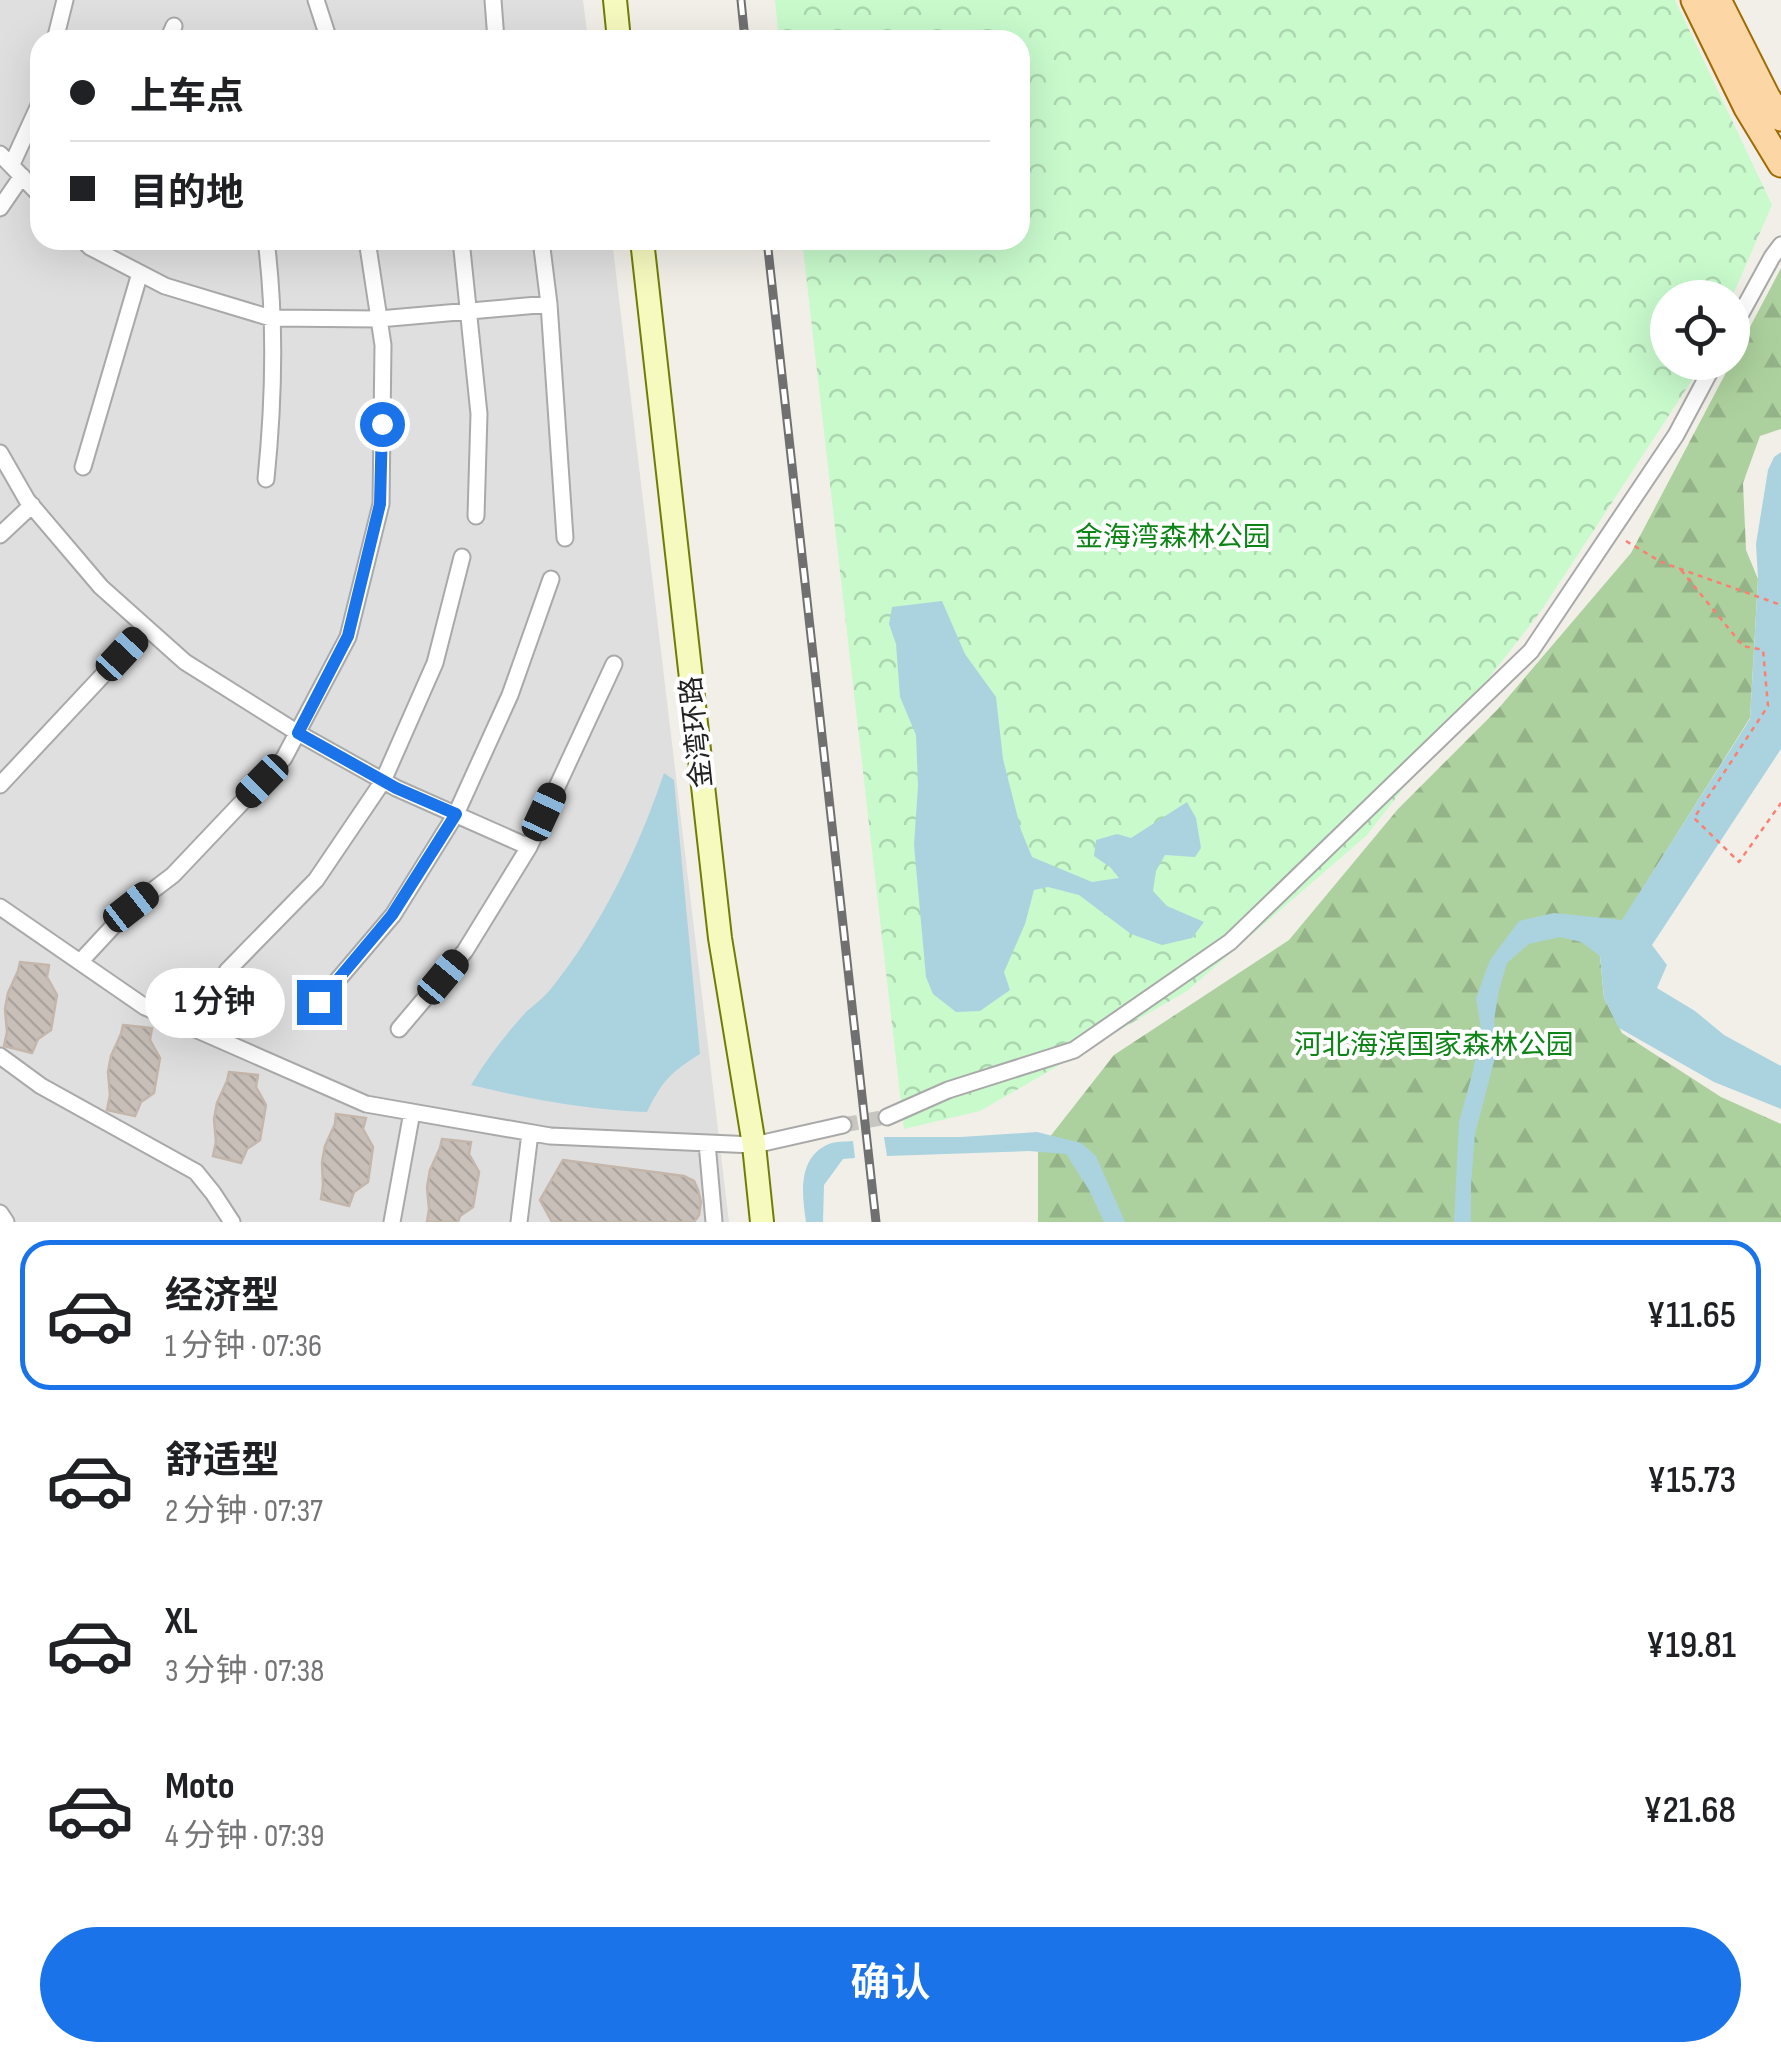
<!DOCTYPE html>
<html lang="zh">
<head>
<meta charset="utf-8">
<style>
	body { margin:0; font-family:"Sofia Sans Condensed","Noto Sans SC",sans-serif; background:#f6f6f6; color:#202124; height:100vh; display:flex; flex-direction:column; font-size:38px; white-space:nowrap }
	* { box-sizing:border-box; margin:0 }
	p { font-size:32px; color:#757577 }
	.icon { flex:none; width:55px; height:55px; fill:none; stroke:currentColor; stroke-width:2; stroke-linecap:round; stroke-linejoin:round }
	.map { position:relative; height:1222px; overflow:hidden }
	.side { display:flex; flex-direction:column; background:#fff; flex:1 }
	.side>* { flex:none }
	.top-card { position:absolute; left:30px; top:30px; width:1000px; height:220px; border-radius:30px; box-shadow:0 10px 40px #0002; display:grid; align-content:center; height:220px; padding:0 40px; background:#fff }
	.buttons { position:absolute; left:1650px; top:280px; display:grid; gap:20px }
	.buttons a { display:grid; place-items:center; width:100px; height:100px; border-radius:50%; background:#fff; box-shadow:0 10px 40px #0002; font-size:50px }
	.end { position:absolute; width:45px; height:45px; margin:-22px; border:12px solid #1a73e8; background:#fff; box-shadow:0 0 0 5px #fff }
	.from { border-radius:50% }
	.bubble { position:absolute; height:70px; border-radius:35px; background:#fff; box-shadow:0 10px 40px #0002; font-size:32px; font-weight:600; line-height:70px; text-align:center }
	.car { position:absolute; width:30px; height:60px; margin:-30px -15px; border-radius:12px; box-shadow:0 0 8px 2px #0007; background:linear-gradient(#222 24%,#8ab4d8 0 40%,#222 0 76%,#8ab4d8 0 86%,#222 0) }
	.top-card b { display:flex; align-items:center; gap:35px; height:95px; font-size:38px }
	.top-card b+b { border-top:2px solid #e0e0e0 }
	.top-card i { width:25px; height:25px; background:#202124 }
	ul { padding:18px 0 0; list-style:none }
	li { display:flex; align-items:center; gap:30px; height:150px; margin:0 20px 15px; padding:0 20px; border:5px solid transparent; border-radius:30px }
	li div { flex:1 }
	li b { display:block; font-size:38px }
	li em { font-style:normal; font-weight:600 }
	li.on { border-color:#1a73e8 }
	li>.icon { width:90px; height:90px; stroke-width:1.5 }
	.action { display:flex; gap:20px; margin-top:auto; padding:20px 40px }
	.action a { flex:1; height:115px; border-radius:60px; background:#1a73e8; color:#fff; font-size:40px; font-weight:600; line-height:115px; text-align:center }
	.map>svg:first-child { display:block }
	.residential { fill:#e0dfdf }
	.forest { fill:url(#forest-firs) }
	.park { fill:url(#park-crowns) }
	.water { fill:#aad3df }
	.building { fill:url(#building-back-hatch); stroke:#c4b6ab; stroke-width:2.5 }
	.lines { fill:none; stroke-linecap:round; stroke-linejoin:round }
	.street-tunnel { stroke:#c8c6c1; stroke-width:15; stroke-dasharray:15 8; stroke-linecap:butt }
	.street-casing { stroke:#a9a9a9; stroke-width:19 }
	.secondary-casing { stroke:#707d05; stroke-width:26 }
	.primary-casing { stroke:#a06b00; stroke-width:29 }
	.path { stroke:#fa8072; stroke-width:2.5; stroke-dasharray:5 5; stroke-linecap:butt }
	.street { stroke:#fff; stroke-width:15 }
	.secondary { stroke:#f7fabf; stroke-width:22 }
	.primary { stroke:#fcd6a4; stroke-width:25 }
	.rail-casing { stroke:#707070; stroke-width:9 }
	.rail { stroke:#fff; stroke-width:5; stroke-dasharray:15; stroke-linecap:butt }
	.route { stroke:#1a73e8; stroke-width:12 }
	.labels { text-anchor:middle; dominant-baseline:central; stroke-width:8; stroke-linejoin:round; paint-order:stroke }
	.park-label { font-size:28px; fill:#0c8416; stroke:#fff }
	.street-label { font-size:28px; fill:#222; stroke:#fff }
</style>
</head>
<body>
<div class="map">
<svg width="1781" height="1222" viewBox="0 0 1781 1222">
	<defs>
		<pattern id="forest-firs" width="22" height="20" patternUnits="userSpaceOnUse" patternTransform="scale(2.5)"><rect width="22" height="20" fill="#add19e"/><path d="M5 1l3.5 6h-7zM16 11l3.5 6h-7z" fill="#95b388"/></pattern>
		<pattern id="park-crowns" width="20" height="18" patternUnits="userSpaceOnUse" patternTransform="scale(2.5)"><rect width="20" height="18" fill="#c8facc"/><path d="M2 6a3 3 0 1 1 6 0M12 15a3 3 0 1 1 6 0" fill="none" stroke="#acd6af"/></pattern>
		<pattern id="building-back-hatch" width="6" height="6" patternUnits="userSpaceOnUse" patternTransform="scale(2.5)"><rect width="6" height="6" fill="#c7bfb8"/><path d="M-1 5l2 2M0 0l6 6M5-1l2 2" fill="none" stroke="#aba49e"/></pattern>
	</defs>
	<rect width="100%" height="100%" fill="#f2efe9"/>
	<path class="residential" d="M0 0H583L588 40H40V240H612L729 1222H0Z"/>
	<path class="forest" d="M1781 268V429L1760 436 1743 483 1746 550 1758 579 1750 718 1600 956 1604 998 1622 1033 1721 1097 1781 1124V1222H1038V1152L1114 1055 1289 940 1398 809 1498 709 1631 553Z"/>
	<path class="park" d="M775 0H1675L1772 205 1732 297 1668 298V362L1703 363 1541 611 1367 835 1187 991 980 1111 904 1129 802 240H1020V40H779Z"/>
	<path class="water" d="M1781 452V749L1652 945 1667 965 1657 988 1695 1011 1724 1035 1781 1066V1109L1714 1082 1619 1028 1604 998 1600 956 1581 942 1560 937 1529 944 1507 963 1499 990 1494 1020 1497 1050 1475 1134 1471 1186V1222H1454L1459 1122 1473 1071 1481 1029 1476 998 1490 960 1519 921 1554 913 1622 920 1750 719 1758 579 1756 544 1768 470 1774 457Z
		M942 601 965 654 996 697 1003 759 1021 830 1032 857 1092 882 1119 878 1110 867 1094 856 1096 840 1117 834 1131 838 1187 802 1196 818 1201 848 1195 857 1165 855 1156 871 1153 891 1167 906 1204 922 1192 938 1162 945 1131 934 1079 895 1048 887 1034 890 1025 924 1004 972 1010 990 980 1011 956 1012 933 994 926 977 914 845 918 786 916 735 900 697 896 644 889 624 892 607Z
		M664 773 674 780 700 1054C671 1072 662 1081 647 1112 587 1110 529 1099 471 1085 487 1058 506 1034 527 1011 535 1004 543 998 550 990 601 927 638 850 664 773Z
		M1037 1132 1081 1143 1096 1156 1125 1222H1104L1089 1190 1066 1154 1029 1151 887 1156 884 1137H961Z
		M853 1141 855 1158 843 1159 824 1185 823 1222H806C802 1195 797 1157 829 1144 836 1141 845 1142 853 1141Z"/>
	<path class="building" d="M20 962 49 965 47 977 57 995 51 1030 38 1039 32 1053 4 1046 7 1032 5 1009 8 993 18 971Z
		M123 1025 152 1028 150 1040 160 1058 154 1093 141 1102 135 1116 107 1110 110 1095 108 1072 111 1056 121 1034Z
		M229 1072 258 1075 256 1087 266 1105 260 1140 247 1149 241 1163 213 1156 216 1142 214 1119 217 1103 227 1081Z
		M336 1114 366 1118 363 1129 373 1147 368 1182 354 1192 349 1206 321 1199 323 1185 322 1162 325 1146 335 1124Z
		M442 1139 471 1142 469 1154 479 1172 473 1207 460 1216 458 1222H427L429 1209 427 1187 430 1170 440 1148Z
		M563 1160 684 1176 694 1181 698 1190 701 1202 699 1215 694 1222H552L540 1200Z"/>
	<g class="lines">
		<path class="street-tunnel" d="M843 1125 887 1117"/>
		<g class="street-casing">
			<path id="street" d="M316 0 329 40
				M493 0 496 40
				M55 40 65 0
				M168 40 174 26
				M0 154 40 195
				M12 164 40 103
				M0 208 22 176
				M83 240 90 247 165 286 271 318 379 319 549 304
				M266 240C276 319 274 400 266 479
				M461 240 479 414 476 516
				M541 240 549 304 565 538
				M1732 330 1772 257 1781 245
				M0 453 27 500 101 587 185 662 298 733 396 788 529 847
				M83 467 140 273
				M0 535 32 505
				M0 785 147 628
				M0 907 145 1007 366 1104 550 1136 754 1145 843 1125
				M80 962 131 907 173 875 284 758 348 637 381 504 383 345 367 240
				M227 971 316 880 383 781 435 663 462 557
				M319 1002 393 915 456 814 510 695 551 579
				M399 1029 465 951 529 847 614 664
				M0 1056 41 1086 196 1172 213 1193 232 1222
				M887 1117 948 1090 1074 1050 1230 942 1531 651 1676 435 1715 362
				M707 1143 714 1222
				M0 1213 6 1222
				M392 1222 412 1112
				M519 1222 530 1133"/>
		</g>
		<g class="secondary-casing">
			<path id="secondary" d="M615 0 619 40
				M642 240 720 938 754 1145 762 1222"/>
		</g>
		<g class="primary-casing">
			<path id="primary" d="M1694 0 1747 108 1781 164
				M1718 0 1767 97 1781 118"/>
		</g>
		<path class="path" d="M1626 541 1661 562 1781 605
			M1681 570 1743 646 1763 650 1768 706 1694 818 1739 862 1781 803"/>
		<use href="#street" class="street"/>
		<use href="#secondary" class="secondary"/>
		<use href="#primary" class="primary"/>
		<g class="rail-casing">
			<path id="rail" d="M741 0 745 40
				M767 240 876 1222"/>
		</g>
		<use href="#rail" class="rail"/>
	</g>
	<g class="lines">
		<path class="route" d="M319 1002 392 915 456 814 396 788 298 733 348 636 380 504 382 424"/>
	</g>
	<g class="labels">
		<g class="park-label">
			<text x="1173" y="537">金海湾森林公园</text>
			<text x="1434" y="1045">河北海滨国家森林公园</text>
		</g>
		<g class="street-label">
			<text transform="translate(697 732) rotate(-96)">金湾环路</text>
		</g>
	</g>
</svg>
<div class="buttons">
<a><svg class="icon" aria-label="locate" viewBox="0 0 24 24"><circle cx="12" cy="12" r="6"/><path d="M12 2v4M12 18v4M2 12h4M18 12h4"/></svg></a>
</div>
<i class="end from" style="left:382px;top:424px"></i>
<i class="end" style="left:319px;top:1002px"></i>
<div class="bubble" style="left:145px;top:968px;width:140px">1 分钟</div>
<i class="car" style="left:122px;top:654px;rotate:43deg"></i>
<i class="car" style="left:262px;top:781px;rotate:224deg"></i>
<i class="car" style="left:544px;top:812px;rotate:25deg"></i>
<i class="car" style="left:131px;top:907px;rotate:52deg"></i>
<i class="car" style="left:443px;top:977px;rotate:40deg"></i>
<div class="top-card">
<b><i class="from"></i>上车点</b>
<b><i></i>目的地</b>
</div>
</div>
<section class="side">
<ul>
<li class="on"><svg class="icon" aria-label="car" viewBox="0 0 24 24"><path d="M5 17H2v-5l4-1 3-4h7l3 4 3 1v5h-3M9 17h6M6 11h13"/><circle cx="7" cy="17" r="2"/><circle cx="17" cy="17" r="2"/></svg><div><b>经济型</b><p>1 分钟 · 07:36</p></div><em>¥11.65</em></li>
<li><svg class="icon" aria-label="car" viewBox="0 0 24 24"><path d="M5 17H2v-5l4-1 3-4h7l3 4 3 1v5h-3M9 17h6M6 11h13"/><circle cx="7" cy="17" r="2"/><circle cx="17" cy="17" r="2"/></svg><div><b>舒适型</b><p>2 分钟 · 07:37</p></div><em>¥15.73</em></li>
<li><svg class="icon" aria-label="car" viewBox="0 0 24 24"><path d="M5 17H2v-5l4-1 3-4h7l3 4 3 1v5h-3M9 17h6M6 11h13"/><circle cx="7" cy="17" r="2"/><circle cx="17" cy="17" r="2"/></svg><div><b>XL</b><p>3 分钟 · 07:38</p></div><em>¥19.81</em></li>
<li><svg class="icon" aria-label="car" viewBox="0 0 24 24"><path d="M5 17H2v-5l4-1 3-4h7l3 4 3 1v5h-3M9 17h6M6 11h13"/><circle cx="7" cy="17" r="2"/><circle cx="17" cy="17" r="2"/></svg><div><b>Moto</b><p>4 分钟 · 07:39</p></div><em>¥21.68</em></li>
</ul>
<div class="action"><a>确认</a></div>
</section>
</body>
</html>
